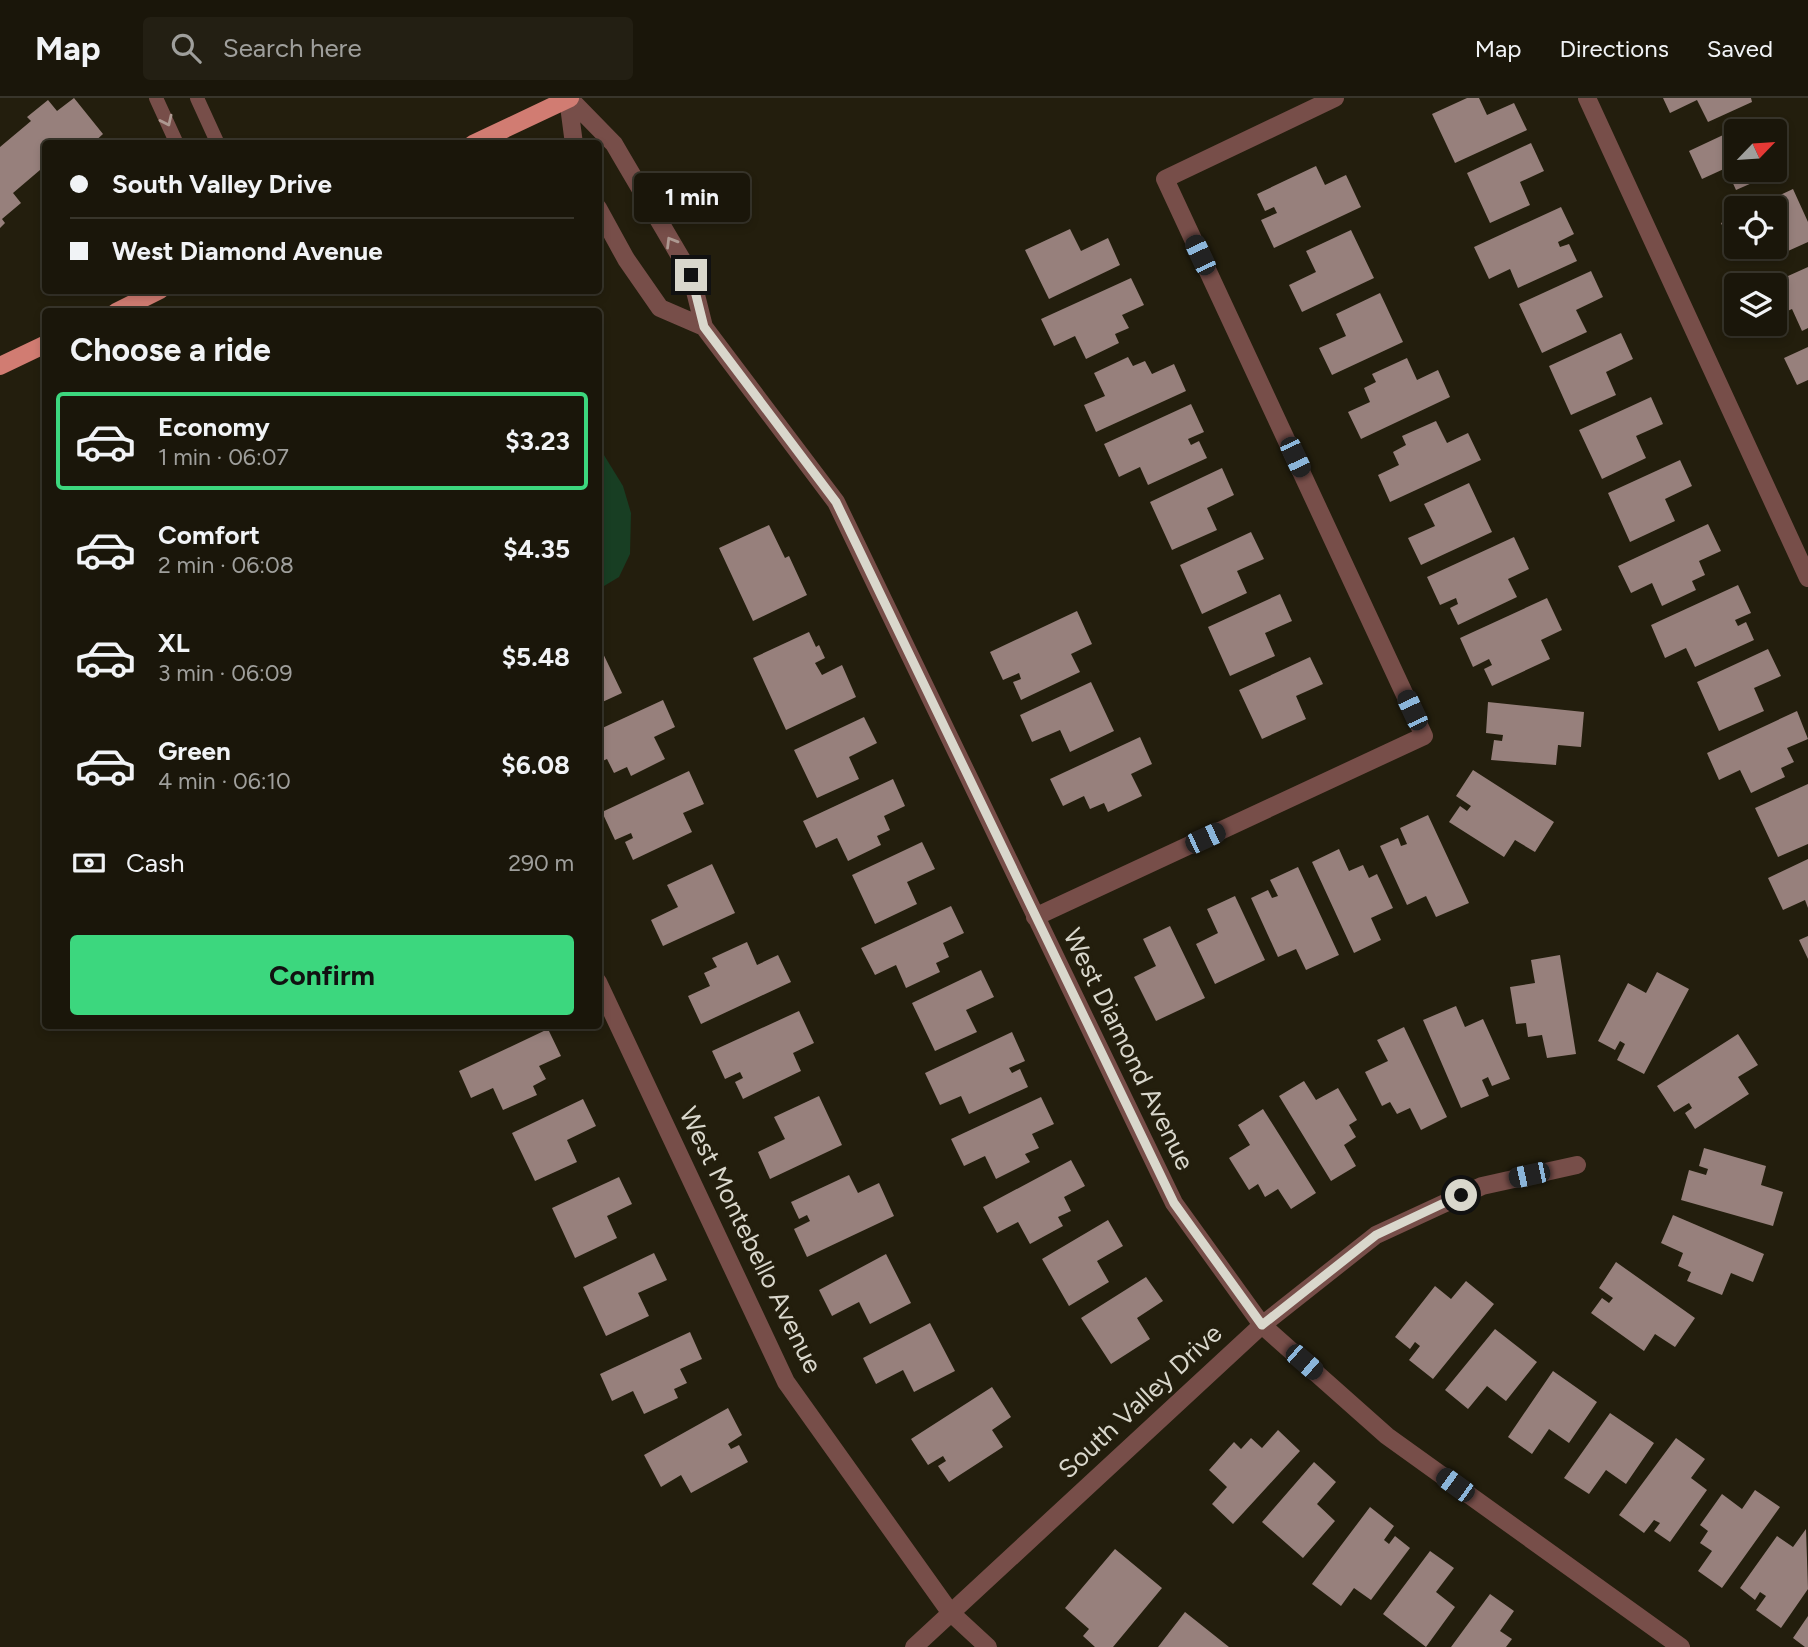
<!DOCTYPE html>
<html lang="en">
<head>
<meta charset="utf-8">
<style>
	body { margin:0; font-family:Figtree,sans-serif; background:#231f13; color:#f1f3f6; height:100vh; display:flex; flex-direction:column; font-size:26px; white-space:nowrap }
	* { box-sizing:border-box; margin:0 }
	p { font-size:23px; color:#9f9f9c }
	.icon { flex:none; width:38px; height:38px; fill:none; stroke:currentColor; stroke-width:2; stroke-linecap:round; stroke-linejoin:round }
	.map { position:relative; flex:1; overflow:hidden }
	.sheet { position:absolute; left:42px; top:210px; width:560px; height:721px; display:flex; flex-direction:column; background:#1a160a; border-radius:7px; box-shadow:0 4px 10px #0003,0 0 0 2px #38352b }
	.sheet>* { flex:none }
	.guide { position:absolute; left:42px; top:42px; width:560px; height:154px; border-radius:7px; box-shadow:0 4px 10px #0003,0 0 0 2px #38352b; display:grid; align-content:center; height:154px; padding:0 28px; background:#1a160a }
	.needle { width:46px; rotate:65deg }
	.tools { position:absolute; left:1724px; top:21px; display:grid; gap:14px }
	.tools a { display:grid; place-items:center; width:63px; height:63px; border-radius:7px; background:#1a160a; box-shadow:0 4px 10px #0003,0 0 0 2px #38352b; font-size:35px }
	.end { position:absolute; width:32px; height:32px; margin:-16px; border:9px solid #d9d7cc; background:#111; box-shadow:0 0 0 4px #111 }
	.from { border-radius:50% }
	.bubble { position:absolute; height:49px; border-radius:7px; background:#1a160a; box-shadow:0 4px 10px #0003,0 0 0 2px #38352b; font-size:23px; font-weight:700; line-height:49px; text-align:center }
	.car { position:absolute; width:21px; height:42px; margin:-21px -10px; border-radius:9px; box-shadow:0 0 5px 2px #0007; background:linear-gradient(#222 24%,#8ab4d8 0 40%,#222 0 76%,#8ab4d8 0 86%,#222 0) }
	.guide b { display:flex; align-items:center; gap:24px; height:66px; font-size:26px }
	.guide b+b { border-top:2px solid #38352b }
	.guide i { width:18px; height:18px; background:#f1f3f6 }
	ul { padding:0; list-style:none }
	li { display:flex; align-items:center; gap:21px; height:98px; margin:0 14px 10px; padding:0 14px; border:4px solid transparent; border-radius:7px }
	li div { flex:1 }
	li b { display:block; font-size:26px }
	li em { font-style:normal; font-weight:700 }
	li.current { border-color:#3cd77e }
	li>.icon { width:63px; height:63px; stroke-width:1.5 }
	h2 { padding:0 28px; font-size:32px; line-height:84px }
	.pay { display:flex; align-items:center; gap:18px; height:77px; padding:0 28px; font-size:26px }
	.pay p { margin-inline-start:auto }
	.cta { display:flex; gap:14px; margin-top:auto; padding:14px 28px }
	.cta a { flex:1; height:80px; border-radius:7px; background:#3cd77e; color:#111; font-size:28px; font-weight:700; line-height:80px; text-align:center }
	header { display:flex; align-items:center; gap:42px; box-sizing:border-box; height:98px; padding:0 35px; background:#1a160a; border-bottom:2px solid #38352b }
	header strong { font-size:33px }
	nav { display:flex; gap:38px; margin-inline-start:auto; font-size:24px }
	.search { width:490px; height:63px; background:#231f13; display:flex; align-items:center; gap:18px; box-sizing:border-box; padding:0 24px; border-radius:7px; color:#9f9f9c; font-size:26px }
	.map>svg:first-child { display:block }
	.green { fill:#183e23 }
	.building { fill:#97807c }
	.lines { fill:none; stroke-linecap:round; stroke-linejoin:round }
	.service { stroke:#774e49; stroke-width:14 }
	.minor { stroke:#774e49; stroke-width:18 }
	.primary { stroke:#d17c72; stroke-width:18 }
	.oneway { stroke:#ad9991 }
	.route { stroke:#d9d7cc; stroke-width:9 }
	.labels { text-anchor:middle; dominant-baseline:central; stroke-width:7; stroke-linejoin:round; paint-order:stroke }
	.street-label { font-size:26px; fill:#d9d7cc; stroke:#231e0d }
</style>
</head>
<body>
<header>
<strong>Map</strong>
<div class="search"><svg class="icon" aria-label="search" viewBox="0 0 24 24"><circle cx="10" cy="10" r="6"/><path d="M15 15l6 6"/></svg>Search here</div>
<nav><a>Map</a><a>Directions</a><a>Saved</a></nav>
</header>
<div class="map">
<svg width="1808" height="1549" viewBox="0 0 1808 1549">
	<rect width="100%" height="100%" fill="#231e0d"/>
	<path class="green" d="M599 349 623 388 631 415 630 456 619 479 599 491Z"/>
	<path class="building" d="M74 0 103 36 92 46H46V79L40 72 13 95 21 105 2 121 5 125 0 130V49L31 23 27 19 48 2 57 13Z
		M1467 0H1479L1487 17 1514 5 1527 32 1455 65 1432 16Z
		M1663 0H1751L1752 4 1708 24 1697 2 1670 15Z
		M1753 23 1758 33H1736V72H1776L1777 74 1736 92 1726 70 1702 81 1689 53Z
		M1531 45 1544 73 1520 84 1530 107 1490 125 1467 75Z
		M1316 68 1325 87 1346 77 1361 109 1274 150 1261 122 1277 115 1274 109 1265 113 1257 96Z
		M1793 91 1808 124V144L1770 161 1765 149H1774V110H1752Z
		M1561 109 1574 136 1558 144 1560 149 1569 146 1577 163 1518 190 1510 171 1489 181 1474 149Z
		M1736 118V150L1733 152 1721 125Z
		M1070 131 1081 153 1108 140 1120 167 1049 201 1025 152Z
		M1351 132 1374 180 1302 214 1289 187 1316 174 1306 153Z
		M1808 169V230L1802 233 1792 211 1774 219V187H1768Z
		M1591 173 1603 199 1576 212 1587 234 1542 255 1519 206Z
		M1131 180 1144 207 1122 217 1129 230 1115 236 1119 245 1086 261 1075 238 1054 248 1041 221Z
		M1380 195 1403 244 1332 277 1319 250 1346 238 1336 216Z
		M1621 235 1633 261 1606 274 1616 297 1571 317 1549 268Z
		M1808 249V282L1797 287 1784 260Z
		M1128 259 1133 268 1145 263 1152 276 1174 266 1186 293 1096 334 1084 307 1105 298 1094 275Z
		M1407 260 1417 282 1438 272 1450 299 1361 341 1348 314 1370 304 1364 290 1376 284 1372 276Z
		M1651 299 1663 326 1636 338 1646 360 1602 381 1579 332Z
		M1191 306 1204 334 1188 341 1191 347 1199 343 1207 360 1148 387 1140 369 1119 379 1104 346Z
		M1436 323 1447 345 1468 335 1481 362 1390 404 1378 377 1399 367 1393 354 1406 347 1402 338Z
		M1680 362 1692 388 1665 401 1675 423 1630 444 1608 395Z
		M1222 370 1234 397 1207 410 1217 432 1172 452 1150 404Z
		M1469 385 1492 434 1421 467 1408 440 1435 428 1424 406Z
		M1708 426 1721 453 1699 463 1705 477 1692 483 1696 492 1662 508 1652 485 1631 495 1618 468Z
		M769 427 785 460 789 458 807 497 753 523 719 450Z
		M1251 434 1264 461 1237 473 1247 495 1202 516 1180 467Z
		M1514 439 1529 471 1508 481 1517 499 1458 527 1450 510 1458 506 1456 500 1440 507 1427 479Z
		M1738 487 1751 515 1735 522 1738 528 1746 524 1754 542 1695 569 1686 550 1665 560 1651 527Z
		M1280 496 1292 523 1265 535 1275 558 1230 578 1208 529Z
		M1547 500 1562 532 1541 542 1550 561 1492 588 1484 571 1492 567 1489 561 1473 569 1460 540Z
		M1077 513 1092 546 1071 556 1080 574 1021 602 1013 584 1021 581 1019 575 1003 582 990 554Z
		M809 534 816 549 819 547 825 560 815 565 822 577 842 567 856 599 786 632 753 560Z
		M598 545 622 595 598 606Z
		M1768 551 1781 578 1754 590 1764 613 1719 633 1697 584Z
		M1310 559 1323 586 1296 598 1306 621 1262 641 1239 592Z
		M1091 584 1114 633 1070 654 1060 632 1032 644 1020 617Z
		M663 602 675 629 654 639 665 661 631 678 627 669 614 675 607 661 598 665V632Z
		M1488 604 1584 614 1581 649 1558 647 1556 667 1491 662 1494 642 1502 643 1503 637 1486 635Z
		M1797 613 1808 641 1787 650 1794 664 1781 670 1785 679 1751 695 1740 672 1719 682 1707 655Z
		M864 619 877 645 849 659 859 681 817 700 794 652Z
		M1140 639 1152 666 1131 676 1142 698 1108 714 1104 705 1090 711 1084 698 1063 708 1050 681Z
		M1473 672 1554 724 1535 754 1515 742 1504 759 1449 724 1460 708 1467 713 1471 708 1456 698Z
		M689 673 704 706 683 715 692 734 633 762 625 744 633 740 631 735 615 742 602 714Z
		M893 681 905 708 884 718 890 732 877 738 881 747 848 763 837 740 816 750 803 723Z
		M1808 686V746L1778 759 1755 710Z
		M1428 717 1469 805 1436 819 1426 798 1407 807 1380 748 1398 740 1401 748 1407 746 1400 730Z
		M922 744 935 771 907 784 917 806 875 826 852 777Z
		M1339 751 1349 773 1363 767 1369 780 1377 776 1393 810 1371 820 1381 842 1354 855 1312 764Z
		M1808 761V810L1805 802 1783 812 1768 780Z
		M712 766 735 815 663 848 651 822 678 809 667 787Z
		M1298 769 1339 857 1306 872 1296 851 1278 859 1251 800 1268 792 1272 800 1278 798 1270 782Z
		M1235 798 1265 862 1215 886 1196 846 1218 835 1207 811Z
		M951 808 964 835 943 845 949 859 936 865 940 874 906 890 896 867 875 877 861 850Z
		M1170 828 1205 900 1156 923 1134 879 1156 868 1143 841Z
		M1808 838V861L1799 842Z
		M747 844 757 867 778 857 791 884 701 926 688 898 710 888 704 875 717 869 712 860Z
		M1560 857 1576 956 1547 960 1542 937 1528 939 1526 925 1516 926 1510 889 1535 885 1531 862Z
		M981 872 994 899 966 912 977 934 935 953 912 905Z
		M1657 874 1689 891 1644 976 1617 962 1625 946 1620 943 1615 952 1598 943 1628 885 1646 895Z
		M1456 908 1465 929 1483 921 1510 981 1492 988 1488 979 1482 982 1489 998 1461 1010 1423 922Z
		M799 913 814 945 793 955 801 973 743 1001 735 984 743 980 740 974 725 981 712 953Z
		M1404 929 1447 1019 1421 1032 1410 1010 1397 1016 1390 1004 1382 1008 1365 974 1388 963 1377 942Z
		M548 931 561 958 539 968 546 981 533 988 537 997 503 1012 493 990 471 1000 459 973Z
		M1012 934 1025 963 1009 970 1012 975 1020 971 1028 989 969 1016 961 998 940 1007 925 975Z
		M1738 936 1758 967 1738 979 1749 996 1695 1031 1685 1015 1692 1010 1689 1005 1674 1014 1657 988Z
		M1304 983 1316 1002 1338 990 1357 1022 1349 1027 1356 1039 1344 1047 1356 1068 1331 1083 1279 998Z
		M819 998 842 1047 770 1081 758 1054 785 1041 774 1019Z
		M1041 999 1054 1026 1032 1036 1039 1050 1025 1056 1030 1064 996 1081 985 1058 964 1068 951 1041Z
		M583 1001 596 1028 567 1042 577 1064 535 1083 512 1035Z
		M1263 1011 1316 1095 1291 1111 1278 1091 1265 1099 1258 1086 1249 1092 1229 1060 1250 1047 1238 1027Z
		M1704 1050 1766 1068 1761 1087 1783 1094 1773 1128 1681 1102 1689 1072 1706 1077 1708 1071 1699 1068Z
		M1071 1062 1085 1088 1064 1099 1071 1113 1058 1119 1063 1128 1030 1146 1018 1124 997 1135 983 1109Z
		M849 1077 858 1095 879 1085 894 1118 807 1159 794 1131 810 1123 807 1117 799 1121 791 1104Z
		M619 1079 632 1106 607 1118 617 1140 575 1160 552 1110Z
		M1673 1117 1764 1156 1753 1184 1731 1175 1722 1197 1687 1183 1691 1174 1678 1168 1683 1155 1661 1145Z
		M1108 1122 1123 1148 1097 1163 1109 1184 1069 1208 1042 1161Z
		M654 1155 667 1182 638 1195 649 1218 606 1238 583 1189Z
		M886 1156 911 1205 870 1226 859 1204 832 1218 819 1192Z
		M1616 1164 1695 1220 1675 1249 1655 1236 1644 1253 1591 1215 1602 1200 1609 1205 1613 1200 1599 1190Z
		M1146 1179 1163 1203 1137 1220 1150 1241 1111 1266 1081 1220Z
		M1466 1183 1494 1206 1433 1281 1409 1262 1420 1248 1415 1244 1410 1251 1395 1239 1435 1188 1451 1201Z
		M930 1225 955 1273 914 1294 903 1272 876 1286 863 1260Z
		M1495 1231 1537 1264 1506 1303 1487 1288 1468 1311 1445 1292Z
		M690 1234 702 1261 680 1271 687 1285 674 1291 678 1300 644 1316 633 1293 612 1303 600 1276Z
		M1553 1273 1597 1304 1569 1345 1549 1331 1532 1356 1508 1339Z
		M992 1289 1011 1319 992 1332 1003 1349 949 1384 938 1368 946 1363 943 1358 928 1367 911 1341Z
		M728 1310 742 1337 728 1346 731 1351 739 1347 748 1364 691 1395 681 1377 661 1389 644 1357Z
		M1610 1315 1654 1345 1626 1386 1606 1372 1589 1396 1564 1380Z
		M1278 1332 1300 1353 1233 1426 1212 1406 1227 1389 1209 1372 1234 1344 1241 1351 1251 1340 1262 1350Z
		M1676 1340 1705 1361 1691 1380 1707 1392 1670 1444 1654 1433 1660 1425 1654 1422 1644 1435 1619 1417Z
		M1314 1364 1336 1384 1317 1406 1335 1423 1303 1460 1262 1424Z
		M1755 1392 1780 1409 1722 1490 1698 1473 1712 1453 1700 1445 1708 1433 1700 1427 1722 1396 1742 1411Z
		M1370 1409 1394 1428 1384 1442 1389 1446 1395 1438 1410 1450 1371 1502 1354 1490 1341 1508 1312 1486Z
		M1806 1431 1808 1491 1781 1530 1756 1512 1766 1498 1760 1494 1755 1502 1740 1490 1777 1438 1793 1449Z
		M1115 1451 1162 1490 1113 1549H1095L1083 1538 1089 1531 1065 1510Z
		M1430 1453 1454 1470 1436 1494 1455 1509 1426 1549 1383 1516Z
		M1490 1496 1514 1513 1500 1533 1512 1541 1506 1549H1451Z
		M1185 1514 1229 1549H1158Z
		M1808 1518V1549H1805L1793 1540Z"/>
	<g class="lines">
		<path class="service" d="M156 0 177 46
			M197 0 218 46"/>
		<path class="minor" d="M568 0 574 46
			M569 0 614 46 621 58 691 177 704 229 836 404 1174 1105 1262 1227 1387 1338 1681 1549
			M1587 0 1808 480
			M598 110 626 161 660 210 704 229
			M1035 819 1424 638 1165 81 1335 0
			M598 884 786 1284 950 1514 988 1549
			M914 1549 1262 1227 1376 1137 1482 1088 1577 1067"/>
		<path class="primary" d="M473 46 570 0
			M116 214 160 192
			M0 268 46 246"/>
	</g>
	<defs><path id="oneway-chevron" d="M-2-3.5L2.5 0L-2 3.5" fill="none" stroke-width="1.6" stroke-linecap="round" stroke-linejoin="round" transform="scale(1.75)"/></defs>
	<g class="oneway">
		<use href="#oneway-chevron" transform="translate(167 23) rotate(65)"/>
		<use href="#oneway-chevron" transform="translate(671 144) rotate(-121)"/>
	</g>
	<g class="lines">
		<path class="route" d="M691 177 704 229 836 404 1174 1105 1262 1227 1376 1137 1461 1097"/>
	</g>
	<g class="labels">
		<g class="street-label">
			<text transform="translate(1129 951) rotate(64)">West Diamond Avenue</text>
			<text transform="translate(751 1142) rotate(64)">West Montebello Avenue</text>
			<text transform="translate(1140 1303) rotate(-43)">South Valley Drive</text>
		</g>
	</g>
</svg>
<div class="tools">
<a><svg class="needle" viewBox="-14 -14 28 28"><path d="M0-13l5 13h-10z" fill="#e53935"/><path d="M0 13l5-13h-10z" fill="#9f9f9c"/></svg></a>
<a><svg class="icon" aria-label="locate" viewBox="0 0 24 24"><circle cx="12" cy="12" r="6"/><path d="M12 2v4M12 18v4M2 12h4M18 12h4"/></svg></a>
<a><svg class="icon" aria-label="layers" viewBox="0 0 24 24"><path d="M12 4l9 5-9 5-9-5zM3 14l9 5 9-5"/></svg></a>
</div>
<i class="end from" style="left:1461px;top:1097px"></i>
<i class="end" style="left:691px;top:177px"></i>
<div class="bubble" style="left:634px;top:75px;width:116px">1 min</div>
<i class="car" style="left:1200px;top:157px;rotate:335deg"></i>
<i class="car" style="left:1295px;top:359px;rotate:155deg"></i>
<i class="car" style="left:1412px;top:612px;rotate:335deg"></i>
<i class="car" style="left:1205px;top:740px;rotate:65deg"></i>
<i class="car" style="left:1529px;top:1077px;rotate:258deg"></i>
<i class="car" style="left:1304px;top:1264px;rotate:131deg"></i>
<i class="car" style="left:1455px;top:1387px;rotate:306deg"></i>
<div class="guide">
<b><i class="from"></i>South Valley Drive</b>
<b><i></i>West Diamond Avenue</b>
</div>
<section class="sheet">
<h2>Choose a ride</h2>
<ul>
<li class="current"><svg class="icon" aria-label="car" viewBox="0 0 24 24"><path d="M5 17H2v-5l4-1 3-4h7l3 4 3 1v5h-3M9 17h6M6 11h13"/><circle cx="7" cy="17" r="2"/><circle cx="17" cy="17" r="2"/></svg><div><b>Economy</b><p>1 min · 06:07</p></div><em>$3.23</em></li>
<li><svg class="icon" aria-label="car" viewBox="0 0 24 24"><path d="M5 17H2v-5l4-1 3-4h7l3 4 3 1v5h-3M9 17h6M6 11h13"/><circle cx="7" cy="17" r="2"/><circle cx="17" cy="17" r="2"/></svg><div><b>Comfort</b><p>2 min · 06:08</p></div><em>$4.35</em></li>
<li><svg class="icon" aria-label="car" viewBox="0 0 24 24"><path d="M5 17H2v-5l4-1 3-4h7l3 4 3 1v5h-3M9 17h6M6 11h13"/><circle cx="7" cy="17" r="2"/><circle cx="17" cy="17" r="2"/></svg><div><b>XL</b><p>3 min · 06:09</p></div><em>$5.48</em></li>
<li><svg class="icon" aria-label="car" viewBox="0 0 24 24"><path d="M5 17H2v-5l4-1 3-4h7l3 4 3 1v5h-3M9 17h6M6 11h13"/><circle cx="7" cy="17" r="2"/><circle cx="17" cy="17" r="2"/></svg><div><b>Green</b><p>4 min · 06:10</p></div><em>$6.08</em></li>
</ul>
<div class="pay"><svg class="icon" aria-label="cash" viewBox="0 0 24 24"><path d="M3 7h18v10H3z"/><circle cx="12" cy="12" r="2"/></svg>Cash<p>290 m</p></div>
<div class="cta"><a>Confirm</a></div>
</section>
</div>
</body>
</html>
